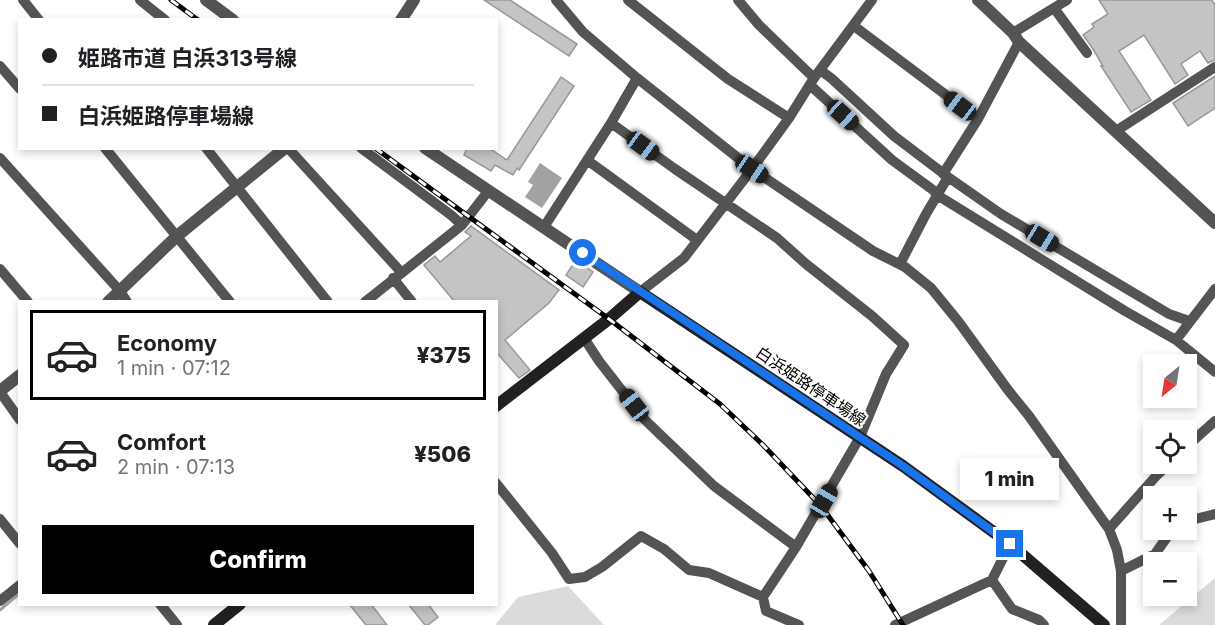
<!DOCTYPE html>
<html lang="en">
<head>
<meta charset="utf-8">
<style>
	body { margin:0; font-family:Inter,"Noto Sans JP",sans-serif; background:#f6f6f6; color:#202124; height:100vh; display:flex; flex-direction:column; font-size:22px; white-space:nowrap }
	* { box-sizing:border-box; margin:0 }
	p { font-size:20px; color:#757577 }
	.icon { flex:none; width:33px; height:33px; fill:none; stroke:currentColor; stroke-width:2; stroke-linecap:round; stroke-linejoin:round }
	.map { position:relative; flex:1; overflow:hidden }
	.side { position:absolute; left:18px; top:300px; width:480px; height:306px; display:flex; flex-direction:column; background:#fff; border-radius:0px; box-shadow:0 3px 9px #0003 }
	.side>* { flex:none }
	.guide { position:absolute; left:18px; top:18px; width:480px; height:132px; border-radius:0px; box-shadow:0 3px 9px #0003; display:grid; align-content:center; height:132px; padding:0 24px; background:#fff }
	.needle { width:39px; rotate:210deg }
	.controls { position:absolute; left:1143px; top:354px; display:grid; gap:12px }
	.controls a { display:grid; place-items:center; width:54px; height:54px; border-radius:0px; background:#fff; box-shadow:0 3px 9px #0003; font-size:30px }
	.end { position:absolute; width:27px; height:27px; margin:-14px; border:8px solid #1a73e8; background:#fff; box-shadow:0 0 0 3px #fff }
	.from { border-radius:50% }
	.bubble { position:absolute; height:42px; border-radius:0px; background:#fff; box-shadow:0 3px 9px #0003; font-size:20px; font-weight:800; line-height:42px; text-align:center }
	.car { position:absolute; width:18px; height:36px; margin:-18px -9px; border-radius:8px; box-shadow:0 0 4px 2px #0007; background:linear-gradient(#222 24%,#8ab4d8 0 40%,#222 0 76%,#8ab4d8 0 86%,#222 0) }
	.guide b { display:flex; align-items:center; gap:21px; height:57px; font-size:22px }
	.guide b+b { border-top:2px solid #e0e0e0 }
	.guide i { width:15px; height:15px; background:#202124 }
	ul { padding:10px 0 0; list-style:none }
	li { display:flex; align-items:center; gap:18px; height:90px; margin:0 12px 9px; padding:0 12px; border:3px solid transparent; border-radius:0px }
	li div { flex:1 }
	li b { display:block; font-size:22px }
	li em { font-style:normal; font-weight:800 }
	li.active { border-color:#000 }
	li>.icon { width:54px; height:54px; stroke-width:1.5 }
	.button { display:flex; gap:12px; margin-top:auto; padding:12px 24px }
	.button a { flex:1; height:69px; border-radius:0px; background:#000; color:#fff; font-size:24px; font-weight:800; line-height:69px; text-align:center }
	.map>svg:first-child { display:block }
	.green { fill:#dbdbdb }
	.water { fill:#a2a2a2 }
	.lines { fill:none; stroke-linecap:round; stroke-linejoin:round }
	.stream { stroke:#a2a2a2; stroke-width:3 }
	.building { fill:#c4c4c4; stroke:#989898; stroke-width:1.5 }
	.minor { stroke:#545454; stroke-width:10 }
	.tertiary { stroke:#545454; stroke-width:12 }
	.secondary { stroke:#212121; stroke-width:12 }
	.rail-casing { stroke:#000; stroke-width:5 }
	.rail { stroke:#fff; stroke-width:3; stroke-dasharray:9; stroke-linecap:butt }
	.route { stroke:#1a73e8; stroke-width:8 }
	.labels { text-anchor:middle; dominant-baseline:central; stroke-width:4.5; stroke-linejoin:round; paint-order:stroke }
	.street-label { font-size:16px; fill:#000; stroke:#fff }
</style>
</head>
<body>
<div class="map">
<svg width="1215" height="625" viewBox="0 0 1215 625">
	<rect width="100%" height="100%" fill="#fff"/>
	<path class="green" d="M1215 578V625H1159Z
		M568 586 604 625H495L518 597Z"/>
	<path class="water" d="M540 163 562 178 542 208 525 197 533 185 528 182Z"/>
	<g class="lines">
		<path class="stream" d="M0 610 20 593"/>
	</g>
	<path class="building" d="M484 0H510L577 44 569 56Z
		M1099 0H1212L1215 5V60L1208 63 1200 51 1181 64 1188 75 1175 84 1144 35 1119 51 1151 100 1131 112 1101 66H1103L1093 49 1083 35 1094 27 1092 24 1108 14Z
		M1215 76V108L1188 126 1173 103Z
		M561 77 574 86 519 170 517 168 513 175 495 165 491 171 464 155 467 148H489L507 160Z
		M471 226 559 290 549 303 505 340 530 370 519 378 496 352V302H455L424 265 435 256 440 262 471 236 465 232Z
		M576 260 593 272 583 287 566 275Z
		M349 604H371L387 625H366Z
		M408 604H428L438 617 428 625H425Z"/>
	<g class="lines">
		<path class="minor" d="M23 0 39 20
			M140 0 165 20
			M556 0 583 32 637 78 752 169 873 251 905 267 931 288 958 321 1008 390 1029 416 1109 529 1117 550 1121 571V625
			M628 0 728 79 789 118
			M738 0 759 25 814 78
			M1054 8 1087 53
			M854 26 978 119
			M1013 33 1067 0
			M0 66 20 89
			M820 70 831 78 894 136 948 177 1001 214 1169 314 1189 321
			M810 85 892 160 933 190 937 195 1125 311 1176 340 1215 372
			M611 123 675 169 777 238 806 264 872 316 904 345 886 374 860 437 796 547 763 597
			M1116 131 1215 67
			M105 148 230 302
			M206 148 328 302
			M288 148 401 272
			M361 148 451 215 462 225
			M0 158 120 291 127 302
			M587 160 697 240
			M943 174 978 119 1019 42
			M544 227 611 123 637 78
			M900 264 926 214 948 177
			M0 269 28 302
			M393 278 412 302
			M640 292 684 258 752 169 789 118 814 78 872 0
			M365 302 462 225 489 190
			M584 338 599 361 645 420 714 486 796 547
			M1176 340 1215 289
			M0 392 20 420
			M1186 447 1215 421
			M496 483 552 553 569 579 585 577 602 567 641 536 664 549 689 570 709 573 763 597 766 611 799 625
			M0 519 20 544
			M1186 520 1195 519 1215 514
			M1109 529 1157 475 1169 464
			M1121 571 1155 554 1172 530
			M992 580 1010 544
			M0 601 20 585
			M160 604 177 625
			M895 625 992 580 1012 609 1039 620 1044 625"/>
		<path class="tertiary" d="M206 0 233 20
			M978 0 1013 33 1019 42 1215 223
			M401 20 414 0
			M425 148 640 292
			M108 302 177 236 285 148
			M0 391 20 375"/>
		<path class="secondary" d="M496 406 609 319 640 292 903 466 1010 544 1104 625
			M214 625 240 604"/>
		<g class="rail-casing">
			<path id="rail" d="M171 0 198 20
				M375 148 609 319 720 404 763 445 821 506 869 571 903 625"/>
		</g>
		<use href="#rail" class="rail"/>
	</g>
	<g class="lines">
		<path class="route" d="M583 253 903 466 1010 544"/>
	</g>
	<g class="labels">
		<g class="street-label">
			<text transform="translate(811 386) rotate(34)">白浜姫路停車場線</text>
		</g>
	</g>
</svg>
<div class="controls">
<a><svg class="needle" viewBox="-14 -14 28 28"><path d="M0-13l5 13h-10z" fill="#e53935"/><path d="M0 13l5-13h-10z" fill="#757577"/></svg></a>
<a><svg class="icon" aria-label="locate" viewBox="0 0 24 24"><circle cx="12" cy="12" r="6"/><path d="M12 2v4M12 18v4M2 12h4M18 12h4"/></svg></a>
<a>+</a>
<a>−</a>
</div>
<i class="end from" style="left:583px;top:253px"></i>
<i class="end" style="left:1010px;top:544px"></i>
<div class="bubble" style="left:960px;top:458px;width:99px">1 min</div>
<i class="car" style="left:960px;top:106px;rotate:307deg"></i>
<i class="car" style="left:843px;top:115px;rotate:132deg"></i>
<i class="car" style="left:643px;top:146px;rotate:126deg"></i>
<i class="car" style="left:752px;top:169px;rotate:124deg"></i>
<i class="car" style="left:1042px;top:238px;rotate:121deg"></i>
<i class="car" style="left:634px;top:405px;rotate:322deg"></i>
<i class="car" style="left:824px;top:501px;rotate:30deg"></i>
<div class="guide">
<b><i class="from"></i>姫路市道 白浜313号線</b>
<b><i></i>白浜姫路停車場線</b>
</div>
<section class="side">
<ul>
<li class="active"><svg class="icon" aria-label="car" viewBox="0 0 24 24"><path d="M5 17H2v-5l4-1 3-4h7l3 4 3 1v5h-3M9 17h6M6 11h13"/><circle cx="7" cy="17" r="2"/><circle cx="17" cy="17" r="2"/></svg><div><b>Economy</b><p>1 min · 07:12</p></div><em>¥375</em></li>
<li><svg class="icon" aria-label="car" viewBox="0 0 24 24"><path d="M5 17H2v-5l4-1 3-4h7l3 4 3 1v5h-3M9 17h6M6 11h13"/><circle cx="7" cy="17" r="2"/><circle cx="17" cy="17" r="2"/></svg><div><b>Comfort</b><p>2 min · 07:13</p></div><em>¥506</em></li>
</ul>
<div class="button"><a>Confirm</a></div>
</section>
</div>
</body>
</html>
